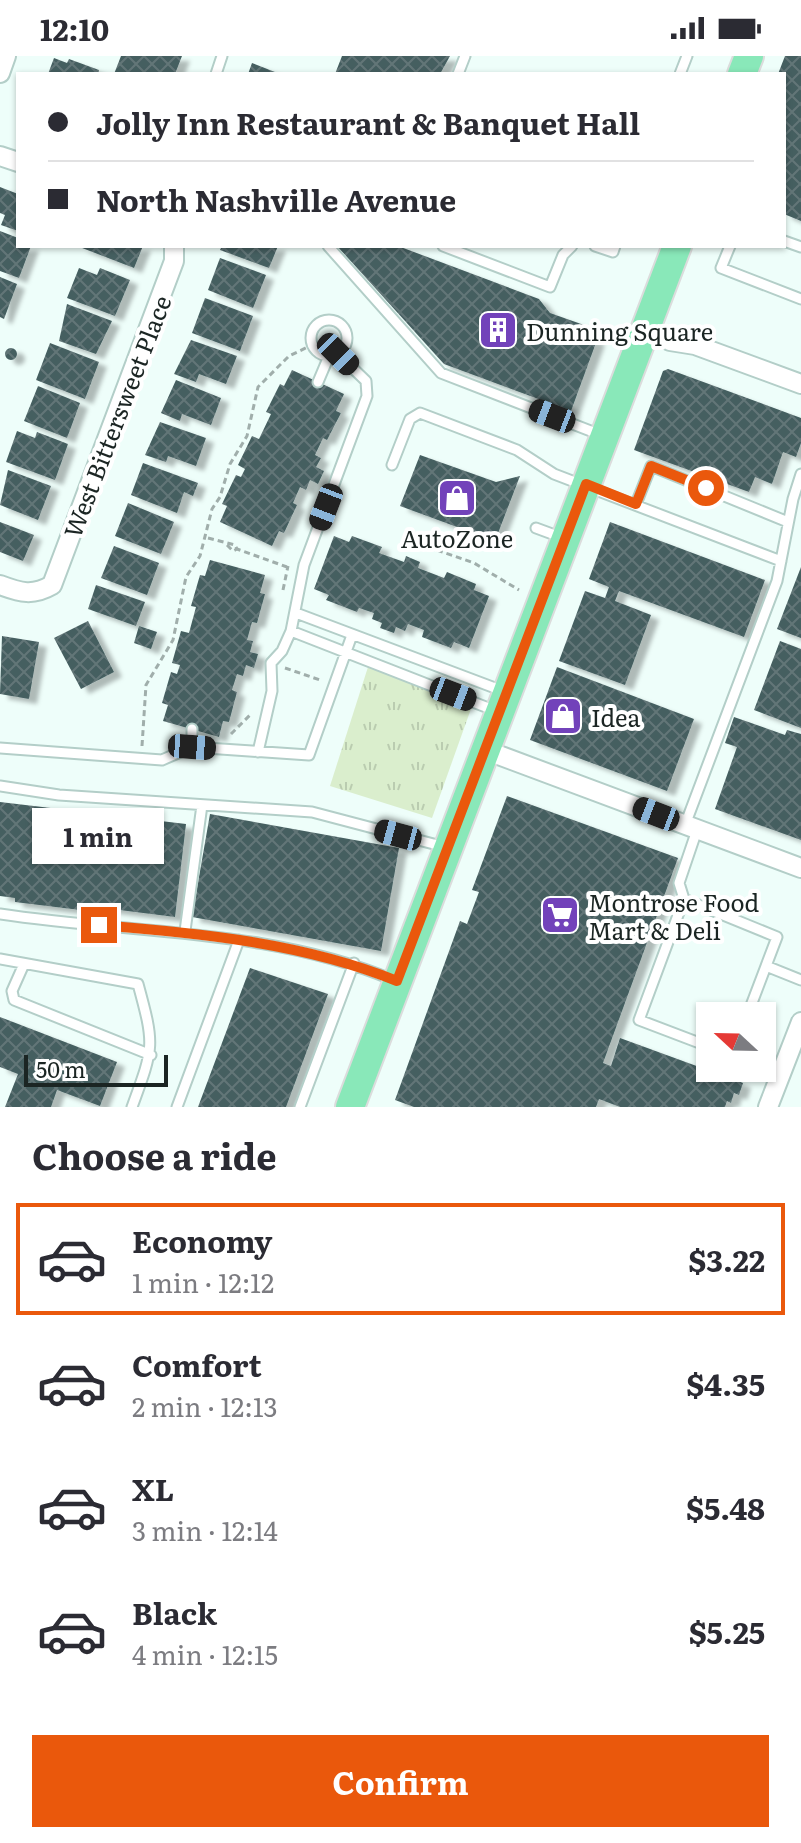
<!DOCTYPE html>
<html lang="en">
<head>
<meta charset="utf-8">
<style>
	body { margin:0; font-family:Literata,serif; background:#f7f7f7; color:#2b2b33; height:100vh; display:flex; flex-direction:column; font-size:30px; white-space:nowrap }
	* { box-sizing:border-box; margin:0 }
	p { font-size:26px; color:#7c7c81 }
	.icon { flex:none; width:44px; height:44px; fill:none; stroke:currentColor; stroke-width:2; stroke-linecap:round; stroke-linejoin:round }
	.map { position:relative; height:1051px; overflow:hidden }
	.drawer { display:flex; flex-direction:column; background:#fff; flex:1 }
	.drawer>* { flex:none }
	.guide { position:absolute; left:16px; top:16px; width:770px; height:176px; border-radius:0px; box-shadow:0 2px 6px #0004; display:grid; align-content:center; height:176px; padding:0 32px; background:#fff }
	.needle { width:52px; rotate:292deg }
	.buttons { position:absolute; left:696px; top:946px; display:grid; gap:16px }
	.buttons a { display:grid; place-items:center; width:80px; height:80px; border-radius:0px; background:#fff; box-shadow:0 2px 6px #0004; font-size:40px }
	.scale { position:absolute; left:24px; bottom:20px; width:144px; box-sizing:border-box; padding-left:8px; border:4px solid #1b2523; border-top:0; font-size:22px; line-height:28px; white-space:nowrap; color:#1b2523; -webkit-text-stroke:6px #fff; paint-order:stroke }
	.end { position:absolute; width:36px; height:36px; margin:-18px; border:10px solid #ea580c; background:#fff; box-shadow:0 0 0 4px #fff }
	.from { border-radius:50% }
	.bubble { position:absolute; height:56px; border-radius:0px; background:#fff; box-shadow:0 2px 6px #0004; font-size:26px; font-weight:700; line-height:56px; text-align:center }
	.car { position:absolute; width:24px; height:48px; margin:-24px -12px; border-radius:10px; box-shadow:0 0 6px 2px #0007; background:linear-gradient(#222 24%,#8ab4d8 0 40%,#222 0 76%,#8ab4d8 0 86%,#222 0) }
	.guide b { display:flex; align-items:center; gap:28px; height:76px; font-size:30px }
	.guide b+b { border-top:2px solid #e1e1e2 }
	.guide i { width:20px; height:20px; background:#2b2b33 }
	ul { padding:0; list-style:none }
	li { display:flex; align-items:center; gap:24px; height:112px; margin:0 16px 12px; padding:0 16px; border:4px solid transparent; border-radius:0px }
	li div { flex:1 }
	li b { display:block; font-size:30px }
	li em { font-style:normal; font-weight:700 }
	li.current { border-color:#ea580c }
	li>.icon { width:72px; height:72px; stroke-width:1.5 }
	h2 { padding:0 32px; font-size:36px; line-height:96px }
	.action { display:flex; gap:16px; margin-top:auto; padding:16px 32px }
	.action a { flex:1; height:92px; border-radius:0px; background:#ea580c; color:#fff; font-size:32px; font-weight:700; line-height:92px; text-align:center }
	.status { display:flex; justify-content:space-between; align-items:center; height:56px; padding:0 40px; background:#fff; direction:ltr }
	.status svg { height:22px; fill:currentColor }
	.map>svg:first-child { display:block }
	.grass { fill:url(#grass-tufts) }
	.building { fill:url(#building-cross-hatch); filter:url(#shadow) }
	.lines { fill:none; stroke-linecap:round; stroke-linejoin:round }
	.lane-casing { stroke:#b3cec8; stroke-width:13 }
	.street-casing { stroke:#b3cec8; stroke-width:22 }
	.primary-casing { stroke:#dbdcdc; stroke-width:32 }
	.path { stroke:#a0aeab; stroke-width:3; stroke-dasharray:6 4; stroke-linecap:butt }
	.lane { stroke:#fff; stroke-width:9 }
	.street { stroke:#fff; stroke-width:18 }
	.primary { stroke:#89e8b9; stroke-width:28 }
	.route { stroke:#ea580c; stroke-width:10 }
	.labels { text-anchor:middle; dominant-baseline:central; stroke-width:8; stroke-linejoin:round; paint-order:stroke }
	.poi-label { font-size:24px; fill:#1b2523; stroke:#fff; text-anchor:start }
	.street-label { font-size:24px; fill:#1b2523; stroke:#fff }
</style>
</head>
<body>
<div class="status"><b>12:10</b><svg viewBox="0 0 49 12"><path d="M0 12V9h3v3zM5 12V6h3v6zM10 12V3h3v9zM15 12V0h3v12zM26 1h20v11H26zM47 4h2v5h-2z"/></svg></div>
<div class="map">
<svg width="801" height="1051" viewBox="0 0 801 1051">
	<defs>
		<pattern id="grass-tufts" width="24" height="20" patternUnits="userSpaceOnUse" patternTransform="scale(2)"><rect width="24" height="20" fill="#daeecd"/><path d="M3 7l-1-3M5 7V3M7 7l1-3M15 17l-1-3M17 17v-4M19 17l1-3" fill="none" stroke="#baccb0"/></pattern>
		<pattern id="building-cross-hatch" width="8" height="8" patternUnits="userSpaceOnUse" patternTransform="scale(2)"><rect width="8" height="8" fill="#455e60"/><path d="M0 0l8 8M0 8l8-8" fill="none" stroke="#627677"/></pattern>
		<filter id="shadow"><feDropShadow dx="8" dy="5" stdDeviation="2" flood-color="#0004"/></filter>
	</defs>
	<rect width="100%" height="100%" fill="#eefefa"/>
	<path class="grass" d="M368 611 472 650 432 762 330 730Z"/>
	<path class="building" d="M121 0H182L175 18H114Z
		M342 0H450L440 18H335Z
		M785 0H801V165L784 158V18H778Z
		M54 2 67 7 69 3 99 14 98 18H48Z
		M252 7 280 18H248Z
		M0 131 18 138V175L1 169 5 159 0 157Z
		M0 175 18 182V190H31L19 222 0 215Z
		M77 190H143L134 212Z
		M222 190H278L269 212 220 194Z
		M337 190H398L539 243 550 257 584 269 580 278 597 284 571 355 444 308Z
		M220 202 266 219 253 252 208 234Z
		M79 212 97 219 100 212 130 224 115 260 67 242Z
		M0 221 17 228 4 263 0 261Z
		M205 242 253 260 240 295 192 277Z
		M67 248 112 265 96 298 59 285Z
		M191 284 237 300 226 328 199 318 196 326 174 318Z
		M50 287 99 306 85 343 36 324Z
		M5 298a6 6 0 1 1 12 0a6 6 0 1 1-12 0Z
		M668 313 801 362V387L796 401 783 396 772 428 755 421 749 436 634 394 663 315Z
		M292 314 344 338 336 355 341 357 327 384 323 382 315 399 321 402 316 411 324 415 318 428 310 424 306 434 300 431 293 447 297 449 284 477 279 475 272 490 220 466 227 450 222 448 236 419 241 421 245 413 238 409 252 380 259 383 271 358 266 356 280 328 284 330Z
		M176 324 221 342 211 369 182 358 180 365 161 357Z
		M38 330 80 347 67 382 24 365Z
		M160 366 206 382 196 410 168 400 166 406 145 399Z
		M17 375 35 382 37 376 68 388 55 424 6 406Z
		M420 399 496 426 520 420 495 485 400 450Z
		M143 407 198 427 193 440 184 436 177 457 131 439Z
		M8 414 51 430 38 464 0 449Z
		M128 447 174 466 161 498 115 480Z
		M0 466 34 479 23 505 0 496Z
		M610 466 765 524 744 581 619 535 615 545 651 559 625 629 559 605 585 535 605 542 609 531 589 523Z
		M334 480 349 486 352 480 382 491 379 497 404 506 406 500 420 506 418 512 444 522 447 516 476 528 474 534 489 540 469 592 454 586 451 592 422 581 424 574 408 568 405 575 396 571 394 577 380 572 382 567 372 563 374 557 359 552 357 556 326 544 329 539 314 533Z
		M114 490 159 507 147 539 101 522Z
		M210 504 265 519 260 537 265 538 257 567 252 566 247 584 253 585 250 596 258 598 254 612 246 609 243 620 237 618 232 634 237 636 229 666 223 665 219 681 163 665 168 649 162 647 171 616 177 618 180 609 172 607 181 575 189 577 196 551 191 550 200 519 205 520Z
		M801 511V582L777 573Z
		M96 529 145 546 136 570 88 553Z
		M88 565 114 616 81 633 54 582Z
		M139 570 157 576 151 593 134 587Z
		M2 580 39 586 29 643 0 638Z
		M780 585 801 593V672L754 654Z
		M557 611 694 663 667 735 530 684Z
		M734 661 785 679 787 674 801 678V784L715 753 737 691 725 687Z
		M507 740 678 802 603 1007 611 1010 620 982 743 1027 739 1039 734 1037 731 1047 727 1045 725 1051H620L599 1043 596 1051H414L395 1044 460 865 467 868 479 836 472 834Z
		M0 746 186 768 175 861 80 849V854L15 846V842L0 840Z
		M210 758 399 792 381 895 192 861Z
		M250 912 328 938 286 1051H198Z
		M0 961 117 1006 100 1050 57 1034 51 1051H5L18 1018 0 1011Z"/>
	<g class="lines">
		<g class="lane-casing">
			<path id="lane" d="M216 18 222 0
				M458 18 465 0
				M680 18 687 0
				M784 185 801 191
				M328 190 441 317 601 379
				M443 190 550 231 563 199 572 190
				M595 190 613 196 615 190
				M730 190 721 212 801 243
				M311 282a18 18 0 1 1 36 0a18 18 0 1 1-36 0Z
				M318 326 329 300
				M392 409 410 363 420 357 517 394 554 418 781 505
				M636 448 651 410 788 466
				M536 472 563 482
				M296 557 503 635
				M291 575 496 655
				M192 691V673
				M0 692 162 704 192 691 309 699 352 579
				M258 696 272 635 271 607 282 595 291 575 304 509 367 340 366 325 338 298
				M0 730 59 739 312 756 445 791
				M685 769 777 525 793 443 801 418
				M684 843 679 827 697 774
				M0 858C131 878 269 872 393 924
				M185 875 202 749
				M0 903 138 928C155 990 154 991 132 1051
				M24 908 12 935 14 944 151 999
				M747 960 766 910
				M710 991 639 964 684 843 777 881 766 910 801 924
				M762 1012 781 1019
				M177 1051 239 884
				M300 1051 354 907"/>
		</g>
		<g class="street-casing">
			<path id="street" d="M0 17 6 0
				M0 100 18 106
				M646 271 670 285 695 289 801 328
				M0 529C21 537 33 540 52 529L174 205V190
				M485 694 801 812
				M768 1051 801 966"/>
		</g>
		<g class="primary-casing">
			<path id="primary" d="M742 18 749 0
				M350 1051 677 190"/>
		</g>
		<path class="path" d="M208 482 235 489 237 493 287 511
			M227 489 233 495 237 493
			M437 494 474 507 519 534
			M283 534 288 510
			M285 612 320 624
			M231 678 251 658
			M142 690 146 629 173 584 186 521 200 500 212 453 220 441 230 408 247 380 258 331 289 300 312 289"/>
		<use href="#lane" class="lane"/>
		<use href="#street" class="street"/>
		<use href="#primary" class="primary"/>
	</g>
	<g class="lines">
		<path class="route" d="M99 869C199 877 304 887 397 925L586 428 636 448 651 410 706 432"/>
	</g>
	<defs>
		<g id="building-square" transform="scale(2)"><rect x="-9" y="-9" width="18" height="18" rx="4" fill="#7242ba" stroke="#fff"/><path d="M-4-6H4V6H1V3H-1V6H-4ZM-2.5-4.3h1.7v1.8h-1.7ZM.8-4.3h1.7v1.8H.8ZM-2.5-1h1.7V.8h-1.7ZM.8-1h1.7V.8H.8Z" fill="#fff"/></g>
		<g id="shop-square" transform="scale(2)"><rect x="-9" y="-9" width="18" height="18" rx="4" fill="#7242ba" stroke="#fff"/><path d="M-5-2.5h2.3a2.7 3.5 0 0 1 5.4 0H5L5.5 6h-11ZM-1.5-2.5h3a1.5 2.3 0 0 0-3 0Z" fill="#fff"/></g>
		<g id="supermarket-square" transform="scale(2)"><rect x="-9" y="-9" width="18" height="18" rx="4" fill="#7242ba" stroke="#fff"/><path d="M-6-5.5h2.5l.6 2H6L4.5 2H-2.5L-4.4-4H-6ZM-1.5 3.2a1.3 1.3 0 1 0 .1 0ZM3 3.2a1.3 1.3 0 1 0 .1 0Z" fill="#fff"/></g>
	</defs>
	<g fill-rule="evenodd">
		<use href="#building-square" x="498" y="274"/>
		<use href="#shop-square" x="457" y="442"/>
		<use href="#shop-square" x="563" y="660"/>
		<use href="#supermarket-square" x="560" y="859"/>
	</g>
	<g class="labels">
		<g class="poi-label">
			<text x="526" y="274">Dunning Square</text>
			<text x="457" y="481" text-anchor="middle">AutoZone</text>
			<text x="591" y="660">Idea</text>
			<text x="588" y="845">Montrose Food<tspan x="588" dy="28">Mart &amp; Deli</tspan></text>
		</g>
		<g class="street-label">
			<text transform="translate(116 360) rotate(-69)">West Bittersweet Place</text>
		</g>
	</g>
</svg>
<div class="buttons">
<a><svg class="needle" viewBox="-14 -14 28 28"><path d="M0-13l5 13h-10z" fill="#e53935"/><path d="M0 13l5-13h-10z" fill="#7c7c81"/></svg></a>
</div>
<div class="scale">50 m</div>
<i class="end from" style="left:706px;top:432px"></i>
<i class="end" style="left:99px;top:869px"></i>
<div class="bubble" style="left:32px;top:752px;width:132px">1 min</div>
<i class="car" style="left:338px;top:298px;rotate:135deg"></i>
<i class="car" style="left:552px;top:360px;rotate:291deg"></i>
<i class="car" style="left:326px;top:451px;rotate:201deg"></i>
<i class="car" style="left:453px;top:638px;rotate:111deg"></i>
<i class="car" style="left:192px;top:691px;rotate:94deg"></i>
<i class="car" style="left:656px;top:758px;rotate:291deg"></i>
<i class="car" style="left:398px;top:779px;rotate:285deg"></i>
<div class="guide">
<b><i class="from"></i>Jolly Inn Restaurant &amp; Banquet Hall</b>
<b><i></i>North Nashville Avenue</b>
</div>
</div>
<section class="drawer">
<h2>Choose a ride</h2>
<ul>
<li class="current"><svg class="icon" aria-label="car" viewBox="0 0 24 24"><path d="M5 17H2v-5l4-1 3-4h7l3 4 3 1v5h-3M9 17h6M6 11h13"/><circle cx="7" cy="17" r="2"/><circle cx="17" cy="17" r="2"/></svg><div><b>Economy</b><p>1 min · 12:12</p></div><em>$3.22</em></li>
<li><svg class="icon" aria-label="car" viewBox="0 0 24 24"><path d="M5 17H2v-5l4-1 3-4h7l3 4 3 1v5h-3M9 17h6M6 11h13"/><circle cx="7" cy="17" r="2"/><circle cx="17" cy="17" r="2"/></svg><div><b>Comfort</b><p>2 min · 12:13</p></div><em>$4.35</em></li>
<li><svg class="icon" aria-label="car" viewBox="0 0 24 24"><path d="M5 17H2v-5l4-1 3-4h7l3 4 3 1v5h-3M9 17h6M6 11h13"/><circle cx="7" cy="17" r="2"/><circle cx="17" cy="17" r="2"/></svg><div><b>XL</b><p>3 min · 12:14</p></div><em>$5.48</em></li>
<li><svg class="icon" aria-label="car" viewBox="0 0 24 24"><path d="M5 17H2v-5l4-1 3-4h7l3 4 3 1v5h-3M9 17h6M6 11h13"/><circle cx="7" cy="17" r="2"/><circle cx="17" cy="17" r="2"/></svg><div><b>Black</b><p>4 min · 12:15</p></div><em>$5.25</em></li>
</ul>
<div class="action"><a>Confirm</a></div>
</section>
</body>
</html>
